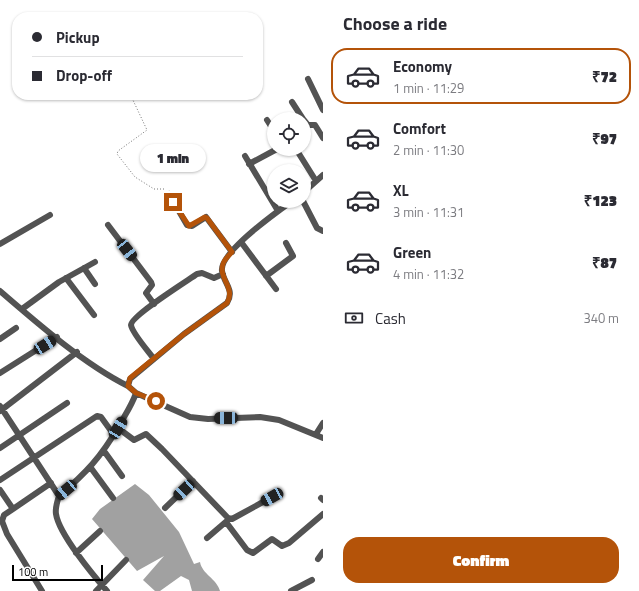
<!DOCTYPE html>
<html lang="en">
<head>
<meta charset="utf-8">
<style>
	body { margin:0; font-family:"Titillium Web",sans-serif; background:#f7f7f7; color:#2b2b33; height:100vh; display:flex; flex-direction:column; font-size:15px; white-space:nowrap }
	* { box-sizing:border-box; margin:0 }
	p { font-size:13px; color:#7c7c81 }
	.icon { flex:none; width:22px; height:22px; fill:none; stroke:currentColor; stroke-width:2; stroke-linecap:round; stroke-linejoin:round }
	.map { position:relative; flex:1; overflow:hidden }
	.side { display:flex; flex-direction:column; background:#fff; width:316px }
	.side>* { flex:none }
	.top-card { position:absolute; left:12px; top:12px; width:251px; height:88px; border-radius:16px; box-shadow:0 1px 3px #0004; display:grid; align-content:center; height:88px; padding:0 20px; background:#fff }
	.tools { position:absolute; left:267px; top:112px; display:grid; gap:8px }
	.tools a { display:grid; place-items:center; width:44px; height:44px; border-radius:50%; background:#fff; box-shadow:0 1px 3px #0004; font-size:20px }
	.scale { position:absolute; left:12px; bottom:10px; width:91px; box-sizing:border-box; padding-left:4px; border:2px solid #000; border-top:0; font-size:11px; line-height:14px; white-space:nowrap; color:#000; -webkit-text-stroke:3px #fff; paint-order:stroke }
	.end { position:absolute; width:18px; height:18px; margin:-9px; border:5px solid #b45309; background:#fff; box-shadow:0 0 0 2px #fff }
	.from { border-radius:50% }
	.bubble { position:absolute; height:28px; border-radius:14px; background:#fff; box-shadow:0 1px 3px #0004; font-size:13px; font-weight:800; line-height:28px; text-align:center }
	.car { position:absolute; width:12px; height:24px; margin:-12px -6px; border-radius:5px; box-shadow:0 0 3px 1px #0007; background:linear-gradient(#222 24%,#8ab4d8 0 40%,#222 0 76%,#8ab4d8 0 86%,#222 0) }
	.top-card b { display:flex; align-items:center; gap:14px; height:38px; font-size:15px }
	.top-card b+b { border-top:1px solid #e1e1e2 }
	.top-card i { width:10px; height:10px; background:#2b2b33 }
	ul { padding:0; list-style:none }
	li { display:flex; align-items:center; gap:12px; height:56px; margin:0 8px 6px; padding:0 12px; border:2px solid transparent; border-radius:16px }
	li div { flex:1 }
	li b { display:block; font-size:15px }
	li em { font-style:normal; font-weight:800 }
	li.selected { border-color:#b45309 }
	li>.icon { width:36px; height:36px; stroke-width:1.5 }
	h2 { padding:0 20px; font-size:18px; line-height:48px }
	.pay { display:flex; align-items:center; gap:10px; height:44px; padding:0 20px; font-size:15px }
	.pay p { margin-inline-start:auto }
	.action { display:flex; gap:8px; margin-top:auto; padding:8px 20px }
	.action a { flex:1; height:46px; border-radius:16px; background:#b45309; color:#fff; font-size:16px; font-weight:800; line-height:46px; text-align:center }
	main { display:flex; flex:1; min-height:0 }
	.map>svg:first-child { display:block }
	.water { fill:#a1a1a1 }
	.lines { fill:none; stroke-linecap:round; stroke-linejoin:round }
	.path { stroke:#757575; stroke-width:1; stroke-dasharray:1 2; stroke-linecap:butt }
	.street { stroke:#535353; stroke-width:6 }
	.route { stroke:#b45309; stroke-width:5 }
</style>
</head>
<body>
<main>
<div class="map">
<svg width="323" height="591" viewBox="0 0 323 591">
	<rect width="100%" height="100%" fill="#fff"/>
	<path class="water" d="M135 484 149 495 179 532 194 564 200 562C202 574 217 579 220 591H192L189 580 181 576 160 591H155L143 580 164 556 137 571 92 519 100 509Z"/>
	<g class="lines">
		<path class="path" d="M132 98 147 130 118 151 117 154 135 177 154 189H165"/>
		<path class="street" d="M308 79 323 110
			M292 102 303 119
			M267 120 274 131
			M304 120 308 125H315L323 138
			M296 149 316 181
			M245 156 278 211
			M249 164 277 149
			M304 192 323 175
			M169 194 187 225 192 226 206 217 232 252
			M303 201 317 228 323 231
			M108 225 151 282 152 285 146 293 154 304
			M241 242 276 289
			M0 244 50 215
			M84 268 95 284
			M266 276 293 256 286 243
			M66 278 94 315
			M0 291C37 323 84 364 128 386
			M22 309 59 282 95 262
			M0 339 16 328
			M154 359C149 352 132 333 131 325 131 316 187 281 197 274L202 273 214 278 223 274
			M0 373 57 337
			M136 393 190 417 208 419 260 417 279 420 323 438
			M0 406 59 496
			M0 411 77 352
			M118 428 134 440 146 434 162 449 228 518 232 519 272 497
			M316 434 323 423
			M0 448 67 403
			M104 451 122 476
			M91 468 113 498
			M0 480 97 416 101 417 114 435
			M0 490 13 509 51 483
			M321 498 323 500
			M165 508 193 481
			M13 509 4 515 2 521 7 534 42 591
			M226 522 247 550 253 553 272 539 282 546 289 543 323 514
			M207 538 228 520
			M76 553 100 531
			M318 559 323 552
			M96 591 126 560
			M107 591C93 575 59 534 56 514 55 508 57 502 59 496 86 473 101 457 119 426 125 415 132 405 136 393L128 386 130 379 184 334 227 303C235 290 224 284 222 271 219 253 278 211 292 201
			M291 591 312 580"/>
	</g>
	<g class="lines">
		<path class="route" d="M156 401 136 393 128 386 130 378 184 334 227 303C236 288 218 278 223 264 224 260 229 255 232 252L207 218 205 217 189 226 173 202"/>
	</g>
</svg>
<div class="tools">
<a><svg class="icon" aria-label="locate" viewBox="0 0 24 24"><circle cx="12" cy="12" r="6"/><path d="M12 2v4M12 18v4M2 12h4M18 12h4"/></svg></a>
<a><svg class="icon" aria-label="layers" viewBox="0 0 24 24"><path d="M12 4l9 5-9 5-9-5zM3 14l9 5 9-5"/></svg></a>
</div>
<div class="scale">100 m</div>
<i class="end from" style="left:156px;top:401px"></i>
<i class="end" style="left:173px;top:202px"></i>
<div class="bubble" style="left:140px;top:144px;width:66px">1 min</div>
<i class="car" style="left:127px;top:250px;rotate:142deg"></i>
<i class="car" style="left:45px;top:345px;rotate:58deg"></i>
<i class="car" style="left:226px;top:418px;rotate:269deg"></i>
<i class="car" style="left:118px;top:428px;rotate:31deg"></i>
<i class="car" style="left:66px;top:490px;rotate:230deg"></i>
<i class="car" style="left:184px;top:490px;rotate:227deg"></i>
<i class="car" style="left:272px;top:497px;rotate:241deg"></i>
<div class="top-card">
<b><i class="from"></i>Pickup</b>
<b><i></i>Drop-off</b>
</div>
</div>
<section class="side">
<h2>Choose a ride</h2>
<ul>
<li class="selected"><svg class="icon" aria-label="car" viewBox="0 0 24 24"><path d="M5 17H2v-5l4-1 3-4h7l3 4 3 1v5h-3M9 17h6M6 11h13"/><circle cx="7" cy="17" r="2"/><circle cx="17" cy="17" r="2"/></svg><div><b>Economy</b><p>1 min · 11:29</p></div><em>₹72</em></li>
<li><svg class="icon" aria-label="car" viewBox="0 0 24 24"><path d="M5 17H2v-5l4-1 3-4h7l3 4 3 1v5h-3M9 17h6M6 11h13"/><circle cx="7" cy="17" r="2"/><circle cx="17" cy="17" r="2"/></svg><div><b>Comfort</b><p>2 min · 11:30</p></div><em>₹97</em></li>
<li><svg class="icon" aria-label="car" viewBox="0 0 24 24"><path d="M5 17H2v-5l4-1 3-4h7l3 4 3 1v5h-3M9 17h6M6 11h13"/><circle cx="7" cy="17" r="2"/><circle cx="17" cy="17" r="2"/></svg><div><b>XL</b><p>3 min · 11:31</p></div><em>₹123</em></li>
<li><svg class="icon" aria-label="car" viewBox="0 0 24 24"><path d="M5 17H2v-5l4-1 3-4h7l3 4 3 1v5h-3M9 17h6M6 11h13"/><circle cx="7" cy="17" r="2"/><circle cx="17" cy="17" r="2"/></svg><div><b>Green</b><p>4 min · 11:32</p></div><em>₹87</em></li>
</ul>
<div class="pay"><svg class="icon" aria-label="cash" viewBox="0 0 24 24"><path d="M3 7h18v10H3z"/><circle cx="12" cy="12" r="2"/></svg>Cash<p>340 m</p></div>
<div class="action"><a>Confirm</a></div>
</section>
</main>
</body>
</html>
